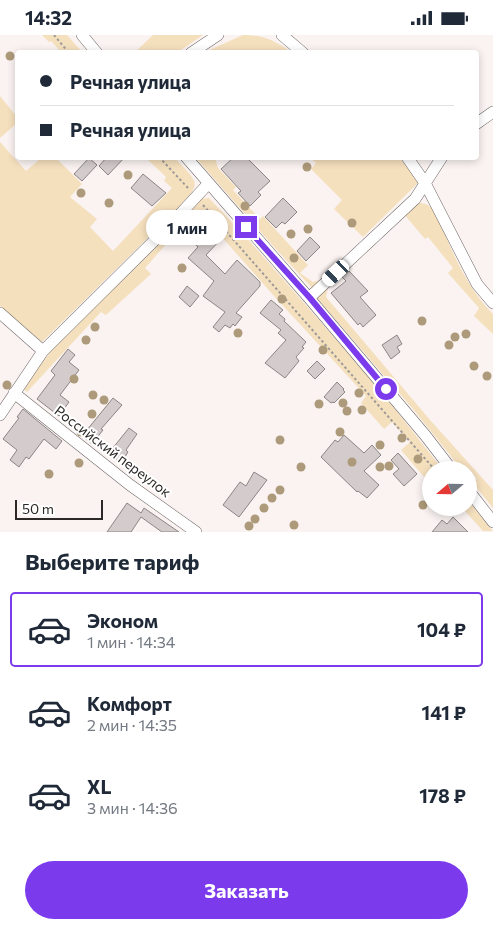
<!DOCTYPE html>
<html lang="ru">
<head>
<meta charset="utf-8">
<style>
	body { margin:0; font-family:Commissioner,sans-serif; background:#f2f2f3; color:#1f2937; height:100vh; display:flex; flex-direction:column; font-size:19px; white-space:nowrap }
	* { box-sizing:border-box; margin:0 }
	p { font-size:16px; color:#747a83 }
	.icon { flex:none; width:28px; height:28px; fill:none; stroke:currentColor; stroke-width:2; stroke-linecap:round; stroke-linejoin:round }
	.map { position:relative; height:497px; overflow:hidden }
	.panel { display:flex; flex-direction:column; background:#fff; flex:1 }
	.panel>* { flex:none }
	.hud { position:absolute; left:15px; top:15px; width:464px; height:110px; border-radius:5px; box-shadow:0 2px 8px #0003; display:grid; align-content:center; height:110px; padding:0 25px; background:#fff }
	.needle { width:32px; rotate:250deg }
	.fabs { position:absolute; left:422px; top:426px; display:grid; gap:10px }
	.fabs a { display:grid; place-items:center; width:55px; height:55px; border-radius:50%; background:#fff; box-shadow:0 2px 8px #0003; font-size:25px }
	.scale { position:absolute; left:15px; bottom:12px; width:88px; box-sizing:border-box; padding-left:5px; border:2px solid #2b2827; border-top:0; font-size:14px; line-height:18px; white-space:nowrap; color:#2b2827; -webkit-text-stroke:4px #fff; paint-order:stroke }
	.end { position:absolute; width:22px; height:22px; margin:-11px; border:6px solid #7c3aed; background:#fff; box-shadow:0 0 0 2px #fff }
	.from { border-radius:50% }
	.bubble { position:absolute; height:35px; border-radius:18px; background:#fff; box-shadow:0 2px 8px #0003; font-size:16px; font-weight:700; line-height:35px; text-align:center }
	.car { position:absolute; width:15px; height:30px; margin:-15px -8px; border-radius:6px; box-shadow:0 0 4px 1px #0007; background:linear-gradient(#fff 24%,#345 0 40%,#fff 0 76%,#345 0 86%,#fff 0) }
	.hud b { display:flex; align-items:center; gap:18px; height:48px; font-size:19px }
	.hud b+b { border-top:1px solid #e0e1e3 }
	.hud i { width:12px; height:12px; background:#1f2937 }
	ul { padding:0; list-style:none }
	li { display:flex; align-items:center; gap:15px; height:75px; margin:0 10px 8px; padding:0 15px; border:2px solid transparent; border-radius:5px }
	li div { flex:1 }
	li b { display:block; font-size:19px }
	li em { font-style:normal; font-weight:700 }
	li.on { border-color:#7c3aed }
	li>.icon { width:45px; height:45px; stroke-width:1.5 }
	h2 { padding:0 25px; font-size:22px; line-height:60px }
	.primary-button { display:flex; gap:10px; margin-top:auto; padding:10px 25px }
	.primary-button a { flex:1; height:58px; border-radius:30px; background:#7c3aed; color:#fff; font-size:20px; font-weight:700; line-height:58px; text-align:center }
	.status { display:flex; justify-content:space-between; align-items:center; height:35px; padding:0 25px; background:#fff; direction:ltr }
	.status svg { height:14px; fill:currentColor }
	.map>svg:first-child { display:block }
	.green { fill:#f5e0be }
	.building { fill:#d3cbcc; stroke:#8c8586 }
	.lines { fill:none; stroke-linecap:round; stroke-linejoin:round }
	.minor-casing { stroke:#6f6867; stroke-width:12 }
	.path { stroke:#9e9997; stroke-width:2; stroke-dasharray:2.5 2.5; stroke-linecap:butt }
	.minor { stroke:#fff; stroke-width:11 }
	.tree { fill:#ad9a7a }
	.route { stroke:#7c3aed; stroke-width:6 }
	.labels { text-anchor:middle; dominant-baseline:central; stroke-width:4; stroke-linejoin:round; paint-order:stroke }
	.street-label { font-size:14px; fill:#2b2827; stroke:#fff }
</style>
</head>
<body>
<div class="status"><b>14:32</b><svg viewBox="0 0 49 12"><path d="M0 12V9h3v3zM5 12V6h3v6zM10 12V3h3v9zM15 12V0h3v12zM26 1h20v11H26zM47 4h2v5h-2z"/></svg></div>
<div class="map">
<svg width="493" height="497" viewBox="0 0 493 497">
	<rect width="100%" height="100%" fill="#faf3f1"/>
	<path class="green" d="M42 0H67L82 17H61L51 6 49 7Z
		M153 0H203L178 17H135Z
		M243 0C263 0 274 5 291 17H205Z
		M0 61 17 82V88L0 103Z
		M0 107 26 136 41 123H56L82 149 70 162 97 184 90 192 113 216 172 153 164 146 166 142 146 123H175C200 150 202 147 177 174L42 307 0 271Z
		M196 123H215L218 133 236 152 233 155 260 184 263 181 308 230 300 238 313 247 320 245 312 253 274 212Z
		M310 123H400L419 147 363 202 334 174 342 165 311 134 316 128Z
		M209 163 246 202 376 350 443 435H431V450L401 415 410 407 392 387 384 394 361 368 366 361 274 261 197 174 145 233 151 239 106 280 101 277 27 357 22 353 63 301 199 164Z
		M417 168C426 168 430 170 435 177 451 213 465 251 493 279V299L474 281 479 273 448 238 453 233 428 202 425 204 403 178Z
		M328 252 326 262 431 386 493 455V473L472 447 477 444 470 435H462L413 374 316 262Z
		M469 466 491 494 493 496H483L462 473 469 472Z"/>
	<path class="building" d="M107 122H125L108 140 99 131Z
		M234 122H246L270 146 258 157 261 160 250 171 238 158 241 156 221 134Z
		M89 123 97 130 82 146 74 139Z
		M143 139 166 158 152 171 131 153Z
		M283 163 297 177 285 189 282 187 276 193 265 182Z
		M192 184 207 198 213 193 222 203 206 220 225 239 237 225 260 247V251L236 278 242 282 235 291 233 289 230 293 225 290 219 297 213 292 225 277 203 261 214 246 188 223 198 212 181 196Z
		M310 202 320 212 306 226 297 216Z
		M349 236 368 256 360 262 376 280 363 292 360 288 358 290 331 258 346 246 342 242Z
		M187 251 199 261 190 272 179 262Z
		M271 265 283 275 279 279 285 284 284 286 306 307 302 312 304 313 296 322 299 326 285 343 265 328 286 305 278 298 281 295 260 278Z
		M397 300 402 309 397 312 400 317 391 324 382 310Z
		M68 314 75 320 69 327 79 335 60 360 69 367 59 381 37 364 55 340 51 336Z
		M317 326 325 334 315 344 307 336Z
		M337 347 344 354 343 355 345 357 334 368 333 367 331 368 324 362Z
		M113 363 122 370 101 394 103 395 92 409 82 401Z
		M23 374 62 406 56 414 44 404 29 424 26 422 19 432 10 425 17 415 3 404 19 383 17 382Z
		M129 393 137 399 126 415 128 417 121 428 108 419Z
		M344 400 364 418 372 410 381 420 364 436 379 450 367 463 358 456 357 457 321 422 335 405 338 407Z
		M398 418 417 439 404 451 393 439 399 434 391 425Z
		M254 437 267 445 239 482 223 470 240 447 246 451Z
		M127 468 141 478 144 473 179 497H162L141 482 131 497H107Z
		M453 482 468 497H432L442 485 447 489Z"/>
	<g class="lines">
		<g class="minor-casing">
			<path id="minor" d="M82 0 97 18
				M282 0 303 18
				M191 18 218 0
				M476 89 493 77
				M186 122 309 263 425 400 452 435
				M407 122 425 148 477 249 493 268
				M309 263 415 164 442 122
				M0 278 43 316
				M14 358 130 450 196 497
				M0 380 43 316 169 191 208 149
				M469 456 493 487"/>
		</g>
		<path class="path" d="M54 0 69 18
			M159 122 188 153
			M203 170 435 435"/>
		<use href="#minor" class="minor"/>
	</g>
	<g class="tree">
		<circle cx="10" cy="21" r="4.5"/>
		<circle cx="307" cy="132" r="4.5"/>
		<circle cx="128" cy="140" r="4.5"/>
		<circle cx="81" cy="158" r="4.5"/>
		<circle cx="109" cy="168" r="4.5"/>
		<circle cx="245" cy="171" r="4.5"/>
		<circle cx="352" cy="188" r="4.5"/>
		<circle cx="308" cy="194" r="4.5"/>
		<circle cx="291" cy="199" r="4.5"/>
		<circle cx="294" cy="223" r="4.5"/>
		<circle cx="182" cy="233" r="4.5"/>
		<circle cx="282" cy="264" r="4.5"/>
		<circle cx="422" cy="286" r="4.5"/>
		<circle cx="95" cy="292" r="4.5"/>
		<circle cx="238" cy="298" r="4.5"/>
		<circle cx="466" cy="299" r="4.5"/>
		<circle cx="455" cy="302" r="4.5"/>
		<circle cx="86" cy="305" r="4.5"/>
		<circle cx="449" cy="310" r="4.5"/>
		<circle cx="323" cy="315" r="4.5"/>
		<circle cx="474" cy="331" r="4.5"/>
		<circle cx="487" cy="341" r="4.5"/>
		<circle cx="74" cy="344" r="4.5"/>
		<circle cx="7" cy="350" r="4.5"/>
		<circle cx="359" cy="358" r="4.5"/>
		<circle cx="93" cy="360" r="4.5"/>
		<circle cx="104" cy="365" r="4.5"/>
		<circle cx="343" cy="368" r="4.5"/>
		<circle cx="319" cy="369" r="4.5"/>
		<circle cx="362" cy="375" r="4.5"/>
		<circle cx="347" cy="376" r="4.5"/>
		<circle cx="92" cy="379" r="4.5"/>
		<circle cx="81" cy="397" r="4.5"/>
		<circle cx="340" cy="397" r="4.5"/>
		<circle cx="402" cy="403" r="4.5"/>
		<circle cx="280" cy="405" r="4.5"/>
		<circle cx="380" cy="410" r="4.5"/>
		<circle cx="418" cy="424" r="4.5"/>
		<circle cx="352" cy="427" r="4.5"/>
		<circle cx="79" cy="428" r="4.5"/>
		<circle cx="389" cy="431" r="4.5"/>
		<circle cx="301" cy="432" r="4.5"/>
		<circle cx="380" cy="432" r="4.5"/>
		<circle cx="49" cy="439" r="4.5"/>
		<circle cx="280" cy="455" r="4.5"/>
		<circle cx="272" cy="463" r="4.5"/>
		<circle cx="423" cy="470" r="4.5"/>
		<circle cx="264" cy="473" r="4.5"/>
		<circle cx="255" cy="484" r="4.5"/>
		<circle cx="294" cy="490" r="4.5"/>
		<circle cx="249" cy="491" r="4.5"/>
	</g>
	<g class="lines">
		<path class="route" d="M246 192 310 263 386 354"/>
	</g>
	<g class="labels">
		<g class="street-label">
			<text transform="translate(113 416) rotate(37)">Российский переулок</text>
		</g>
	</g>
</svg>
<div class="fabs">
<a><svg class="needle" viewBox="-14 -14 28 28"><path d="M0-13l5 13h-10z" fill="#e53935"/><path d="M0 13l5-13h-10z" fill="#747a83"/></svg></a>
</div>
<div class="scale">50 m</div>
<i class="end from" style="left:386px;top:354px"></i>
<i class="end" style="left:246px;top:192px"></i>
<div class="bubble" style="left:146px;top:175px;width:82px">1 мин</div>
<i class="car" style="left:336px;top:238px;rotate:227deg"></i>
<div class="hud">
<b><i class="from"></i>Речная улица</b>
<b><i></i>Речная улица</b>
</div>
</div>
<section class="panel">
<h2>Выберите тариф</h2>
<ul>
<li class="on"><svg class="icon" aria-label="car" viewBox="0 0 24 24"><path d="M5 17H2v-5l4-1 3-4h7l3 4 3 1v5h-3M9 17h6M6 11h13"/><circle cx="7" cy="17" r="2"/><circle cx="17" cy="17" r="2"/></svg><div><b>Эконом</b><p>1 мин · 14:34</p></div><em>104 ₽</em></li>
<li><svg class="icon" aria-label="car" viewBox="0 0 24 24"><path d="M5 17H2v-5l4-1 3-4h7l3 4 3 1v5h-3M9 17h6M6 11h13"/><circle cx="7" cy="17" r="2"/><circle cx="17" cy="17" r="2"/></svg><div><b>Комфорт</b><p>2 мин · 14:35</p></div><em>141 ₽</em></li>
<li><svg class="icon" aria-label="car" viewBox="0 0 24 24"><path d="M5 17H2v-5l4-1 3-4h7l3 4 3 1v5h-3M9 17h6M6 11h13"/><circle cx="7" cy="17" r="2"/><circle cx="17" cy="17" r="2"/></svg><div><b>XL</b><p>3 мин · 14:36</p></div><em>178 ₽</em></li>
</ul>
<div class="primary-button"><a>Заказать</a></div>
</section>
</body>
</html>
